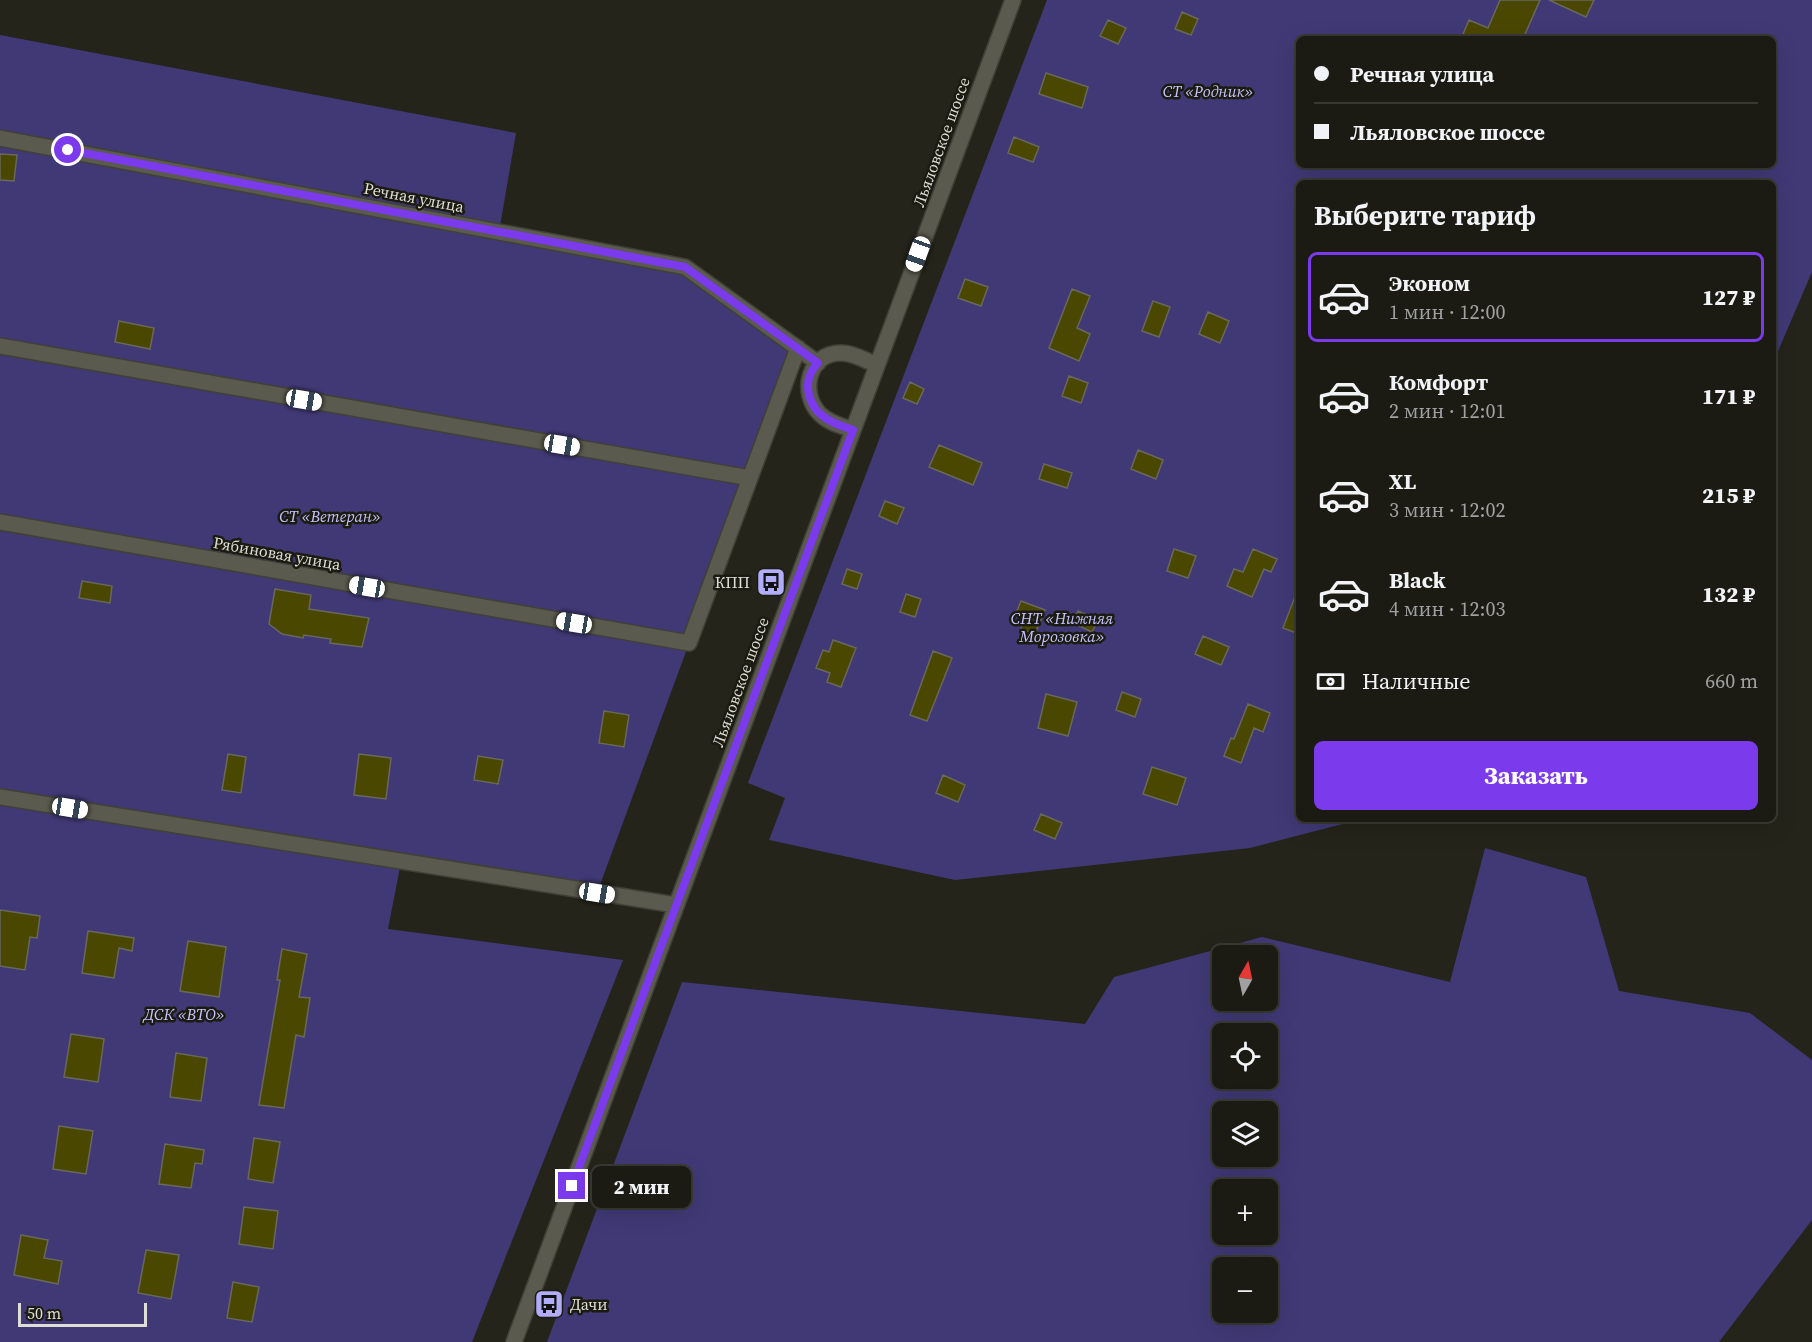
<!DOCTYPE html>
<html lang="ru">
<head>
<meta charset="utf-8">
<style>
	body { margin:0; font-family:"Source Serif 4",serif; background:#24241d; color:#f1f3f6; height:100vh; display:flex; flex-direction:column; font-size:22px; white-space:nowrap }
	* { box-sizing:border-box; margin:0 }
	p { font-size:20px; color:#a0a1a0 }
	.icon { flex:none; width:33px; height:33px; fill:none; stroke:currentColor; stroke-width:2; stroke-linecap:round; stroke-linejoin:round }
	.map { position:relative; flex:1; overflow:hidden }
	.sheet { position:absolute; left:1296px; top:180px; width:480px; height:642px; display:flex; flex-direction:column; background:#1b1b14; border-radius:9px; box-shadow:0 6px 24px #0002,0 0 0 2px #393934 }
	.sheet>* { flex:none }
	.guide { position:absolute; left:1296px; top:36px; width:480px; height:132px; border-radius:9px; box-shadow:0 6px 24px #0002,0 0 0 2px #393934; display:grid; align-content:center; height:132px; padding:0 18px; background:#1b1b14 }
	.needle { width:39px; rotate:9deg }
	.tools { position:absolute; left:1212px; top:945px; display:grid; gap:12px }
	.tools a { display:grid; place-items:center; width:66px; height:66px; border-radius:9px; background:#1b1b14; box-shadow:0 6px 24px #0002,0 0 0 2px #393934; font-size:30px }
	.scale { position:absolute; left:18px; bottom:15px; width:129px; box-sizing:border-box; padding-left:6px; border:3px solid #deded7; border-top:0; font-size:16px; line-height:21px; white-space:nowrap; color:#deded7; -webkit-text-stroke:4px #1b1b11; paint-order:stroke }
	.end { position:absolute; width:27px; height:27px; margin:-14px; border:8px solid #7c3aed; background:#fff; box-shadow:0 0 0 3px #fff }
	.from { border-radius:50% }
	.bubble { position:absolute; height:42px; border-radius:9px; background:#1b1b14; box-shadow:0 6px 24px #0002,0 0 0 2px #393934; font-size:20px; font-weight:800; line-height:42px; text-align:center }
	.car { position:absolute; width:18px; height:36px; margin:-18px -9px; border-radius:8px; box-shadow:0 0 4px 2px #0007; background:linear-gradient(#fff 24%,#345 0 40%,#fff 0 76%,#345 0 86%,#fff 0) }
	.guide b { display:flex; align-items:center; gap:21px; height:57px; font-size:22px }
	.guide b+b { border-top:2px solid #393934 }
	.guide i { width:15px; height:15px; background:#f1f3f6 }
	ul { padding:0; list-style:none }
	li { display:flex; align-items:center; gap:18px; height:90px; margin:0 12px 9px; padding:0 6px; border:3px solid transparent; border-radius:9px }
	li div { flex:1 }
	li b { display:block; font-size:22px }
	li em { font-style:normal; font-weight:800 }
	li.current { border-color:#7c3aed }
	li>.icon { width:54px; height:54px; stroke-width:1.5 }
	h2 { padding:0 18px; font-size:27px; line-height:72px }
	.pay { display:flex; align-items:center; gap:15px; height:66px; padding:0 18px; font-size:22px }
	.pay p { margin-inline-start:auto }
	.primary-button { display:flex; gap:12px; margin-top:auto; padding:12px 18px }
	.primary-button a { flex:1; height:69px; border-radius:9px; background:#7c3aed; color:#fff; font-size:24px; font-weight:800; line-height:69px; text-align:center }
	.map>svg:first-child { display:block }
	.green { fill:#403975; fill-rule:evenodd }
	.building { fill:#494700; stroke:#68685c; stroke-width:1.5 }
	.lines { fill:none; stroke-linecap:round; stroke-linejoin:round }
	.street-casing { stroke:#404037; stroke-width:18 }
	.street { stroke:#5a5a4e; stroke-width:15 }
	.route { stroke:#7c3aed; stroke-width:8 }
	.labels { text-anchor:middle; dominant-baseline:central; stroke-width:5; stroke-linejoin:round; paint-order:stroke }
	.park-label { font-size:16px; font-style:italic; fill:#c5c2fd; stroke:#1b1b11 }
	.street-label { font-size:16px; fill:#deded7; stroke:#1b1b11 }
	.poi-label { font-size:16px; fill:#deded7; stroke:#1b1b11; text-anchor:end }
</style>
</head>
<body>
<div class="map">
<svg width="1812" height="1342" viewBox="0 0 1812 1342">
	<rect width="100%" height="100%" fill="#24241a"/>
	<path class="green" d="M1047 0H1812V272L1773 363V183H1299V819H1362L1250 848 955 880 769 840 785 798 748 783ZM1299 39H1773V165H1299Z
		M0 35 516 133 499 232 685 267 798 348 597 893 401 862 388 929 623 960 472 1342H0Z
		M1485 848 1586 877 1619 991 1750 1013 1812 1060V1220L1719 1342H547L682 982 1085 1024 1114 977 1262 937 1450 982ZM1222 956H1268V1000H1222ZM1222 1034H1268V1078H1222ZM1222 1112H1268V1156H1222ZM1222 1190H1268V1234H1222ZM1222 1268H1268V1312H1222Z"/>
	<path class="building" d="M1500 0H1540L1523 39H1461L1469 20 1488 28Z
		M1549 0H1594L1586 17Z
		M1182 12 1198 19 1191 35 1175 29Z
		M1108 20 1126 28 1118 44 1100 36Z
		M1046 73 1088 87 1082 108 1039 94Z
		M1014 137 1039 147 1033 162 1008 153Z
		M0 154 17 155 14 181 0 180Z
		M965 279 988 287 981 306 958 298Z
		M1072 289 1090 296 1077 328 1090 334 1079 361 1049 348Z
		M1153 301 1170 307 1159 337 1142 331Z
		M1208 312 1229 321 1220 343 1199 334Z
		M119 321 154 328 150 349 115 342Z
		M1069 376 1088 383 1081 403 1062 396Z
		M910 382 924 389 917 404 903 398Z
		M939 445 982 463 973 485 929 467Z
		M1138 450 1163 460 1156 479 1131 469Z
		M1044 464 1072 473 1067 488 1039 479Z
		M885 501 904 508 897 524 879 516Z
		M1174 549 1196 556 1188 578 1167 571Z
		M1253 549 1277 559 1271 572 1264 569 1252 597 1227 586 1234 569 1243 572Z
		M847 569 862 574 857 589 842 584Z
		M82 581 112 586 110 603 79 598Z
		M275 589 311 595 309 609 369 618 362 647 330 643 331 639 304 635 303 638 282 634 269 624Z
		M1298 589H1299V634L1283 628Z
		M906 594 921 599 915 617 900 612Z
		M1021 601 1045 610 1035 634 1021 629 1024 619 1015 616Z
		M1078 611 1098 620 1092 632 1073 623Z
		M1203 636 1229 647 1221 665 1195 654Z
		M833 640 856 648 841 687 827 682 830 673 816 668 823 650 829 652Z
		M933 651 952 658 927 721 910 715Z
		M1122 692 1141 699 1135 717 1116 710Z
		M1046 694 1077 702 1068 736 1038 728Z
		M1248 704 1270 713 1263 732 1254 728 1241 763 1224 756 1231 738 1234 739Z
		M604 711 629 715 624 747 599 743Z
		M228 754 246 757 241 793 222 790Z
		M359 754 391 758 386 799 354 795Z
		M478 756 503 760 498 784 474 780Z
		M1152 767 1186 778 1177 805 1143 794Z
		M943 775 965 785 958 802 936 793Z
		M1041 814 1062 823 1055 839 1034 830Z
		M0 910 40 916 37 938 30 937 25 970 0 966Z
		M88 931 134 938 132 951 119 948 114 978 82 973Z
		M188 941 226 947 219 997 180 991Z
		M282 949 307 954 299 997 310 998 304 1037 296 1035 284 1108 259 1105 280 980H277Z
		M71 1034 104 1039 98 1082 64 1077Z
		M176 1053 207 1058 201 1101 170 1097Z
		M59 1126 93 1131 86 1174 53 1169Z
		M254 1138 280 1142 273 1183 248 1179Z
		M165 1144 204 1150 202 1164 195 1163 191 1188 159 1184Z
		M244 1207 278 1211 273 1249 239 1244Z
		M21 1235 48 1240 44 1258 62 1261 58 1284 14 1275Z
		M146 1250 179 1255 171 1299 138 1293Z
		M233 1282 259 1287 252 1322 227 1318Z"/>
	<g class="lines">
		<g class="street-casing">
			<path id="street" d="M0 138 685 267 818 363
				M0 346 750 478
				M853 430C842 426 829 423 820 414 799 393 808 352 842 353 854 353 866 361 877 365
				M0 522 689 643 798 348
				M0 797 676 905
				M514 1342 1013 0"/>
		</g>
		<use href="#street" class="street"/>
	</g>
	<g class="lines">
		<path class="route" d="M68 150 685 267 818 363C801 380 807 407 827 419 834 424 845 427 853 430L572 1186"/>
	</g>
	<defs>
		<g id="bus-square" transform="scale(1.5)"><rect x="-9" y="-9" width="18" height="18" rx="4" fill="#b2adf9" stroke="#1b1b11"/><path d="M-5-6H5V4H4V6H2V4H-2V6H-4V4H-5ZM-3.5-4V0h7V-4ZM-3.5 1.2v1.5H-2V1.2ZM2 1.2v1.5H3.5V1.2Z" fill="#111"/></g>
	</defs>
	<g fill-rule="evenodd">
		<use href="#bus-square" x="771" y="582"/>
		<use href="#bus-square" x="549" y="1304"/>
	</g>
	<g class="labels">
		<g class="park-label">
			<text x="1208" y="91">СТ «Родник»</text>
			<text x="330" y="516">СТ «Ветеран»</text>
			<text x="1062" y="618">СНТ «Нижняя<tspan x="1062" dy="18">Морозовка»</tspan></text>
			<text x="184" y="1014">ДСК «ВТО»</text>
		</g>
		<g class="street-label">
			<text transform="translate(941 142) rotate(-70)">Льяловское шоссе</text>
			<text transform="translate(414 197) rotate(11)">Речная улица</text>
			<text transform="translate(277 553) rotate(10)">Рябиновая улица</text>
			<text transform="translate(740 682) rotate(-70)">Льяловское шоссе</text>
		</g>
		<g class="poi-label">
			<text x="750" y="582">КПП</text>
			<text x="570" y="1304" text-anchor="start">Дачи</text>
		</g>
	</g>
</svg>
<div class="tools">
<a><svg class="needle" viewBox="-14 -14 28 28"><path d="M0-13l5 13h-10z" fill="#e53935"/><path d="M0 13l5-13h-10z" fill="#a0a1a0"/></svg></a>
<a><svg class="icon" aria-label="locate" viewBox="0 0 24 24"><circle cx="12" cy="12" r="6"/><path d="M12 2v4M12 18v4M2 12h4M18 12h4"/></svg></a>
<a><svg class="icon" aria-label="layers" viewBox="0 0 24 24"><path d="M12 4l9 5-9 5-9-5zM3 14l9 5 9-5"/></svg></a>
<a>+</a>
<a>−</a>
</div>
<div class="scale">50 m</div>
<i class="end from" style="left:68px;top:150px"></i>
<i class="end" style="left:572px;top:1186px"></i>
<div class="bubble" style="left:592px;top:1166px;width:99px">2 мин</div>
<i class="car" style="left:918px;top:254px;rotate:200deg"></i>
<i class="car" style="left:304px;top:400px;rotate:100deg"></i>
<i class="car" style="left:562px;top:445px;rotate:100deg"></i>
<i class="car" style="left:367px;top:587px;rotate:280deg"></i>
<i class="car" style="left:574px;top:623px;rotate:280deg"></i>
<i class="car" style="left:70px;top:808px;rotate:99deg"></i>
<i class="car" style="left:597px;top:893px;rotate:99deg"></i>
<div class="guide">
<b><i class="from"></i>Речная улица</b>
<b><i></i>Льяловское шоссе</b>
</div>
<section class="sheet">
<h2>Выберите тариф</h2>
<ul>
<li class="current"><svg class="icon" aria-label="car" viewBox="0 0 24 24"><path d="M5 17H2v-5l4-1 3-4h7l3 4 3 1v5h-3M9 17h6M6 11h13"/><circle cx="7" cy="17" r="2"/><circle cx="17" cy="17" r="2"/></svg><div><b>Эконом</b><p>1 мин · 12:00</p></div><em>127 ₽</em></li>
<li><svg class="icon" aria-label="car" viewBox="0 0 24 24"><path d="M5 17H2v-5l4-1 3-4h7l3 4 3 1v5h-3M9 17h6M6 11h13"/><circle cx="7" cy="17" r="2"/><circle cx="17" cy="17" r="2"/></svg><div><b>Комфорт</b><p>2 мин · 12:01</p></div><em>171 ₽</em></li>
<li><svg class="icon" aria-label="car" viewBox="0 0 24 24"><path d="M5 17H2v-5l4-1 3-4h7l3 4 3 1v5h-3M9 17h6M6 11h13"/><circle cx="7" cy="17" r="2"/><circle cx="17" cy="17" r="2"/></svg><div><b>XL</b><p>3 мин · 12:02</p></div><em>215 ₽</em></li>
<li><svg class="icon" aria-label="car" viewBox="0 0 24 24"><path d="M5 17H2v-5l4-1 3-4h7l3 4 3 1v5h-3M9 17h6M6 11h13"/><circle cx="7" cy="17" r="2"/><circle cx="17" cy="17" r="2"/></svg><div><b>Black</b><p>4 мин · 12:03</p></div><em>132 ₽</em></li>
</ul>
<div class="pay"><svg class="icon" aria-label="cash" viewBox="0 0 24 24"><path d="M3 7h18v10H3z"/><circle cx="12" cy="12" r="2"/></svg>Наличные<p>660 m</p></div>
<div class="primary-button"><a>Заказать</a></div>
</section>
</div>
</body>
</html>
